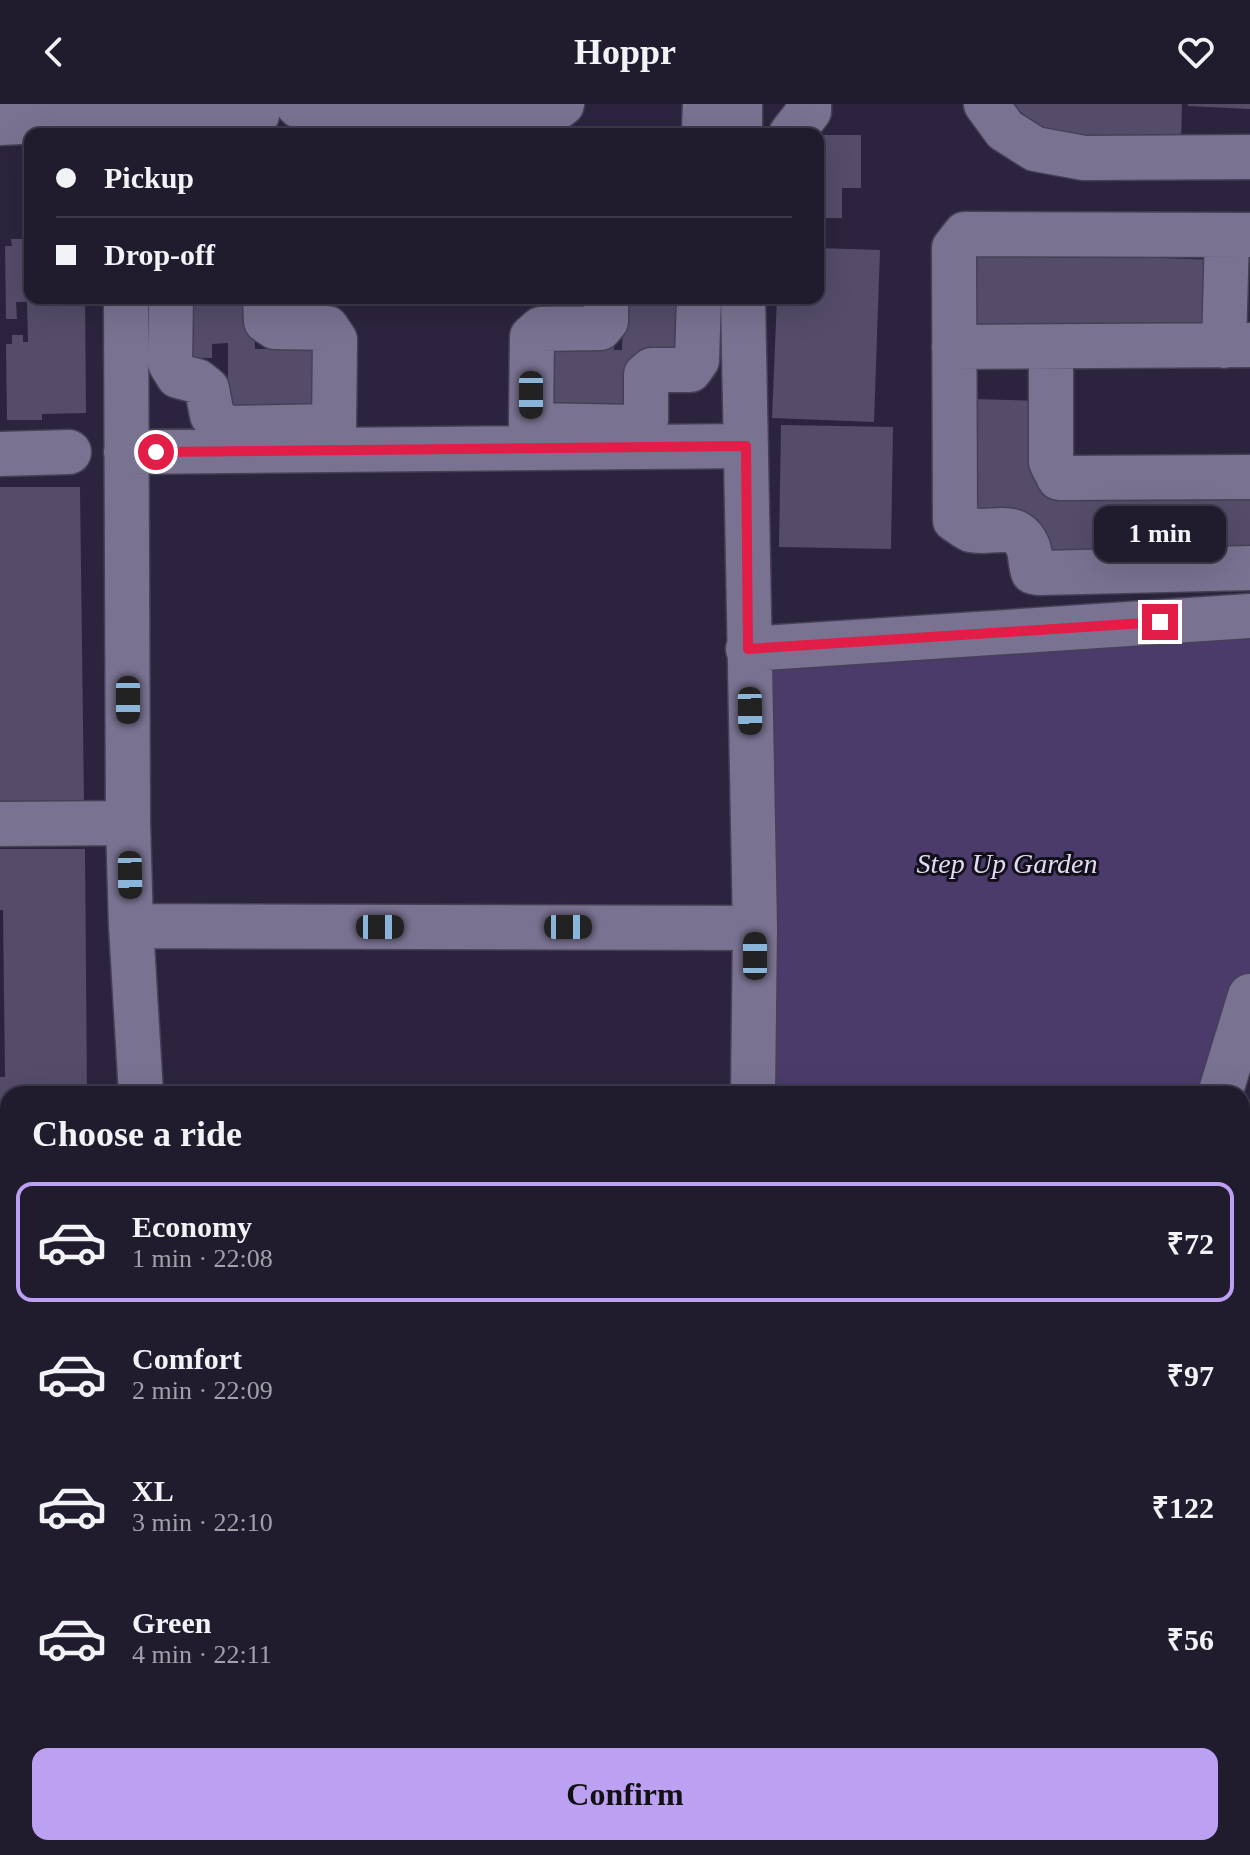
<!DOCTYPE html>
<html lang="en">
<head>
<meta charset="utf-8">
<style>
	body { margin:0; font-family:"Times New Roman",serif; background:#292436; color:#f1f3f6; height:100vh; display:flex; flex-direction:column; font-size:30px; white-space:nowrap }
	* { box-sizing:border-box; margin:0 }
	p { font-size:26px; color:#a2a1aa }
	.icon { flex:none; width:44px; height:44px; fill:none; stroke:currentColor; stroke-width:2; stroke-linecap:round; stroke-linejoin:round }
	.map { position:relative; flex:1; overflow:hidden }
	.side { position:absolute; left:0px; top:982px; width:1250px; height:770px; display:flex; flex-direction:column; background:#211b2e; border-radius:24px 24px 0 0; box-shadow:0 8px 32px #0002,0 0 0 2px #3e394a }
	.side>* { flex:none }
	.banner { position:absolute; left:24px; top:24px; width:800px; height:176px; border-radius:16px; box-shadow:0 8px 32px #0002,0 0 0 2px #3e394a; display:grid; align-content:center; height:176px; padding:0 32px; background:#211b2e }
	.end { position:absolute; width:36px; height:36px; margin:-18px; border:10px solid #e11d48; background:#fff; box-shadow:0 0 0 4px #fff }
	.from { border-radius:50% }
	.bubble { position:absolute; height:56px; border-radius:16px; background:#211b2e; box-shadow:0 8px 32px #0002,0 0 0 2px #3e394a; font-size:26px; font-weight:700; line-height:56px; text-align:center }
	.car { position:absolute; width:24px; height:48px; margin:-24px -12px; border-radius:10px; box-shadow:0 0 6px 2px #0007; background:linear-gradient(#222 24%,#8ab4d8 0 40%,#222 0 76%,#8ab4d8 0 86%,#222 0) }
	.banner b { display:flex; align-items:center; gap:28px; height:76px; font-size:30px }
	.banner b+b { border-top:2px solid #3e394a }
	.banner i { width:20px; height:20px; background:#f1f3f6 }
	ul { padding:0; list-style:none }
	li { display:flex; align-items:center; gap:24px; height:120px; margin:0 16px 12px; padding:0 16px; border:4px solid transparent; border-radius:16px }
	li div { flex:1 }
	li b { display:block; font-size:30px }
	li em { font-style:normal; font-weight:700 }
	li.selected { border-color:#bca0f2 }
	li>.icon { width:72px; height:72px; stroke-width:1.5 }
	h2 { padding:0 32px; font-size:36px; line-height:96px }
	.action { display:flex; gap:16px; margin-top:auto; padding:16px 32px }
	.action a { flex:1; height:92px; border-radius:16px; background:#bca0f2; color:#111; font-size:32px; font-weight:700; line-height:92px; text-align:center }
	header { display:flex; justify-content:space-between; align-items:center; height:104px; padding:0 32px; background:#211b2e; font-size:36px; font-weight:700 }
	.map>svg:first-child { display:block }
	.green { fill:#4a3b6b }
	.building { fill:#544c69 }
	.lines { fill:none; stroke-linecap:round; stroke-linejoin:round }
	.minor-casing { stroke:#464056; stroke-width:47 }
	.minor { stroke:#7a7291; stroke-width:44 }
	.route { stroke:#e11d48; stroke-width:10 }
	.labels { text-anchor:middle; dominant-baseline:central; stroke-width:6; stroke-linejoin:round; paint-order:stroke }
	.park-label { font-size:28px; font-style:italic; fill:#e0dbf0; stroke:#13101c }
</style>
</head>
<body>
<header><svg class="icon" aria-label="back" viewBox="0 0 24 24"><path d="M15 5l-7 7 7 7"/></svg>Hoppr<svg class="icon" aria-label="heart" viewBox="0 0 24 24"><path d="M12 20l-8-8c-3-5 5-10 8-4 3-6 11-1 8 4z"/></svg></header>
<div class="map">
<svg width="1250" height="1751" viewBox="0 0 1250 1751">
	<rect width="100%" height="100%" fill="#2c243e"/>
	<path class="green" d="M1250 512V884L1217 990H750L748 545Z"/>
	<path class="building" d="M1011 0H1182L1181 37 1053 31 1042 26Z
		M1188 0H1250V5L1188 2Z
		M818 31H861V84H842V114H818Z
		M11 135H30V194H85L86 309 42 310V316H7L6 240H12V231H23V238H28L27 198H16L17 215H6L5 142H12Z
		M818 144 880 146 874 318 772 314 777 194H818Z
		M964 147 1217 156 1214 233 961 224Z
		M194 194H254L255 245H269V239L301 240V246H327L325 317 228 315V239L212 240V254H187L186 222H194Z
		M629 194H690L689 260 638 317 541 315 543 246 614 238V246H622L623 216H629Z
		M973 295 1041 297 1038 382 1250 388V456L1037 460 1038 415 970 414 971 372H977L978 334H972Z
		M781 321 893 323 891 445 779 443Z
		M0 383H80L84 699 0 698Z
		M0 745H85L87 990H8V1024H0V973H5L3 806H0Z"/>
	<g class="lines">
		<g class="minor-casing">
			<path id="minor" d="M297 0 299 2 558 3 562 0
				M740 0V30
				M986 0 1005 26 1035 45 1084 54 1250 53
				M0 19 125 13 257 11 256 0
				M704 30 705 0
				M791 30 809 7V0
				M1250 131 965 130 954 144 955 416C960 419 966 424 971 426 993 431 1016 415 1028 443 1031 451 1030 459 1033 468L1039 469 1250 464
				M126 194 128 719 131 822 141 990
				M171 194 170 259 178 272 197 277 207 285 212 311 224 324 334 322 335 236 327 224 275 223 266 217 265 194
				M606 194V217L600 224 541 225 532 233 531 321 640 323 646 315V271L652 266H690L697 256 699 194
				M743 194 755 824 753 990
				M1224 242 1227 131
				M954 243 1250 241
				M1051 243V358L1059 374 1250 373
				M126 348 746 342
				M0 350 69 348
				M748 545 1250 512
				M0 720 128 719
				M131 822 755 824
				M1220 990 1250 892
				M1242 1113 1250 1114
				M840 1751 847 1744"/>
		</g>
		<use href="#minor" class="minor"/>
	</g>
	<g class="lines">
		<path class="route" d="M156 348 746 342 748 545 1160 518"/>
	</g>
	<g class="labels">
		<g class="park-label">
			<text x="1007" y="759">Step Up Garden</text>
		</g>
	</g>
</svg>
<i class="end from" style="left:156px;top:348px"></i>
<i class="end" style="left:1160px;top:518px"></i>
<div class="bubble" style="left:1094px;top:402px;width:132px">1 min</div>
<i class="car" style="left:531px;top:291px;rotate:180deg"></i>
<i class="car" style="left:128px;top:596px;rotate:180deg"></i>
<i class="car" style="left:750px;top:607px;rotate:179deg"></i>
<i class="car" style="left:130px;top:771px;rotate:179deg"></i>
<i class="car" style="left:380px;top:823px;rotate:90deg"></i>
<i class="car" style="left:568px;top:823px;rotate:90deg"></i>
<i class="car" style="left:755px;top:852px;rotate:0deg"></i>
<div class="banner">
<b><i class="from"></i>Pickup</b>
<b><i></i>Drop-off</b>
</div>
<section class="side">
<h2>Choose a ride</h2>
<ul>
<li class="selected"><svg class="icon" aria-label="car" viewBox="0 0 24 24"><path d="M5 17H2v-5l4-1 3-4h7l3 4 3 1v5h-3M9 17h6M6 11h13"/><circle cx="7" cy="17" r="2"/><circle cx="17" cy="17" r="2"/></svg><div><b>Economy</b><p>1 min · 22:08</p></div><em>₹72</em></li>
<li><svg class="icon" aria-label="car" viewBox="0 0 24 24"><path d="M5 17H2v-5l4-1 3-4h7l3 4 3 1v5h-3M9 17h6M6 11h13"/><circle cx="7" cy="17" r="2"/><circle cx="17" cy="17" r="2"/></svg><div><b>Comfort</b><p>2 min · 22:09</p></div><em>₹97</em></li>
<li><svg class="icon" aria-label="car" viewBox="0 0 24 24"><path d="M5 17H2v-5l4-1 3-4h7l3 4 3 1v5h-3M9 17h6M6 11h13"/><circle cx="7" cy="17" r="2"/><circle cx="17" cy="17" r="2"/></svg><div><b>XL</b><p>3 min · 22:10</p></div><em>₹122</em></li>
<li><svg class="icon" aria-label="car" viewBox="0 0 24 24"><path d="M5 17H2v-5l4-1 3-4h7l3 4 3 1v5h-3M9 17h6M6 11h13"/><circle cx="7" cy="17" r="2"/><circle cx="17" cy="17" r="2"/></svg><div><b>Green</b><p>4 min · 22:11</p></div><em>₹56</em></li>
</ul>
<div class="action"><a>Confirm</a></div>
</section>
</div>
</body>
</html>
